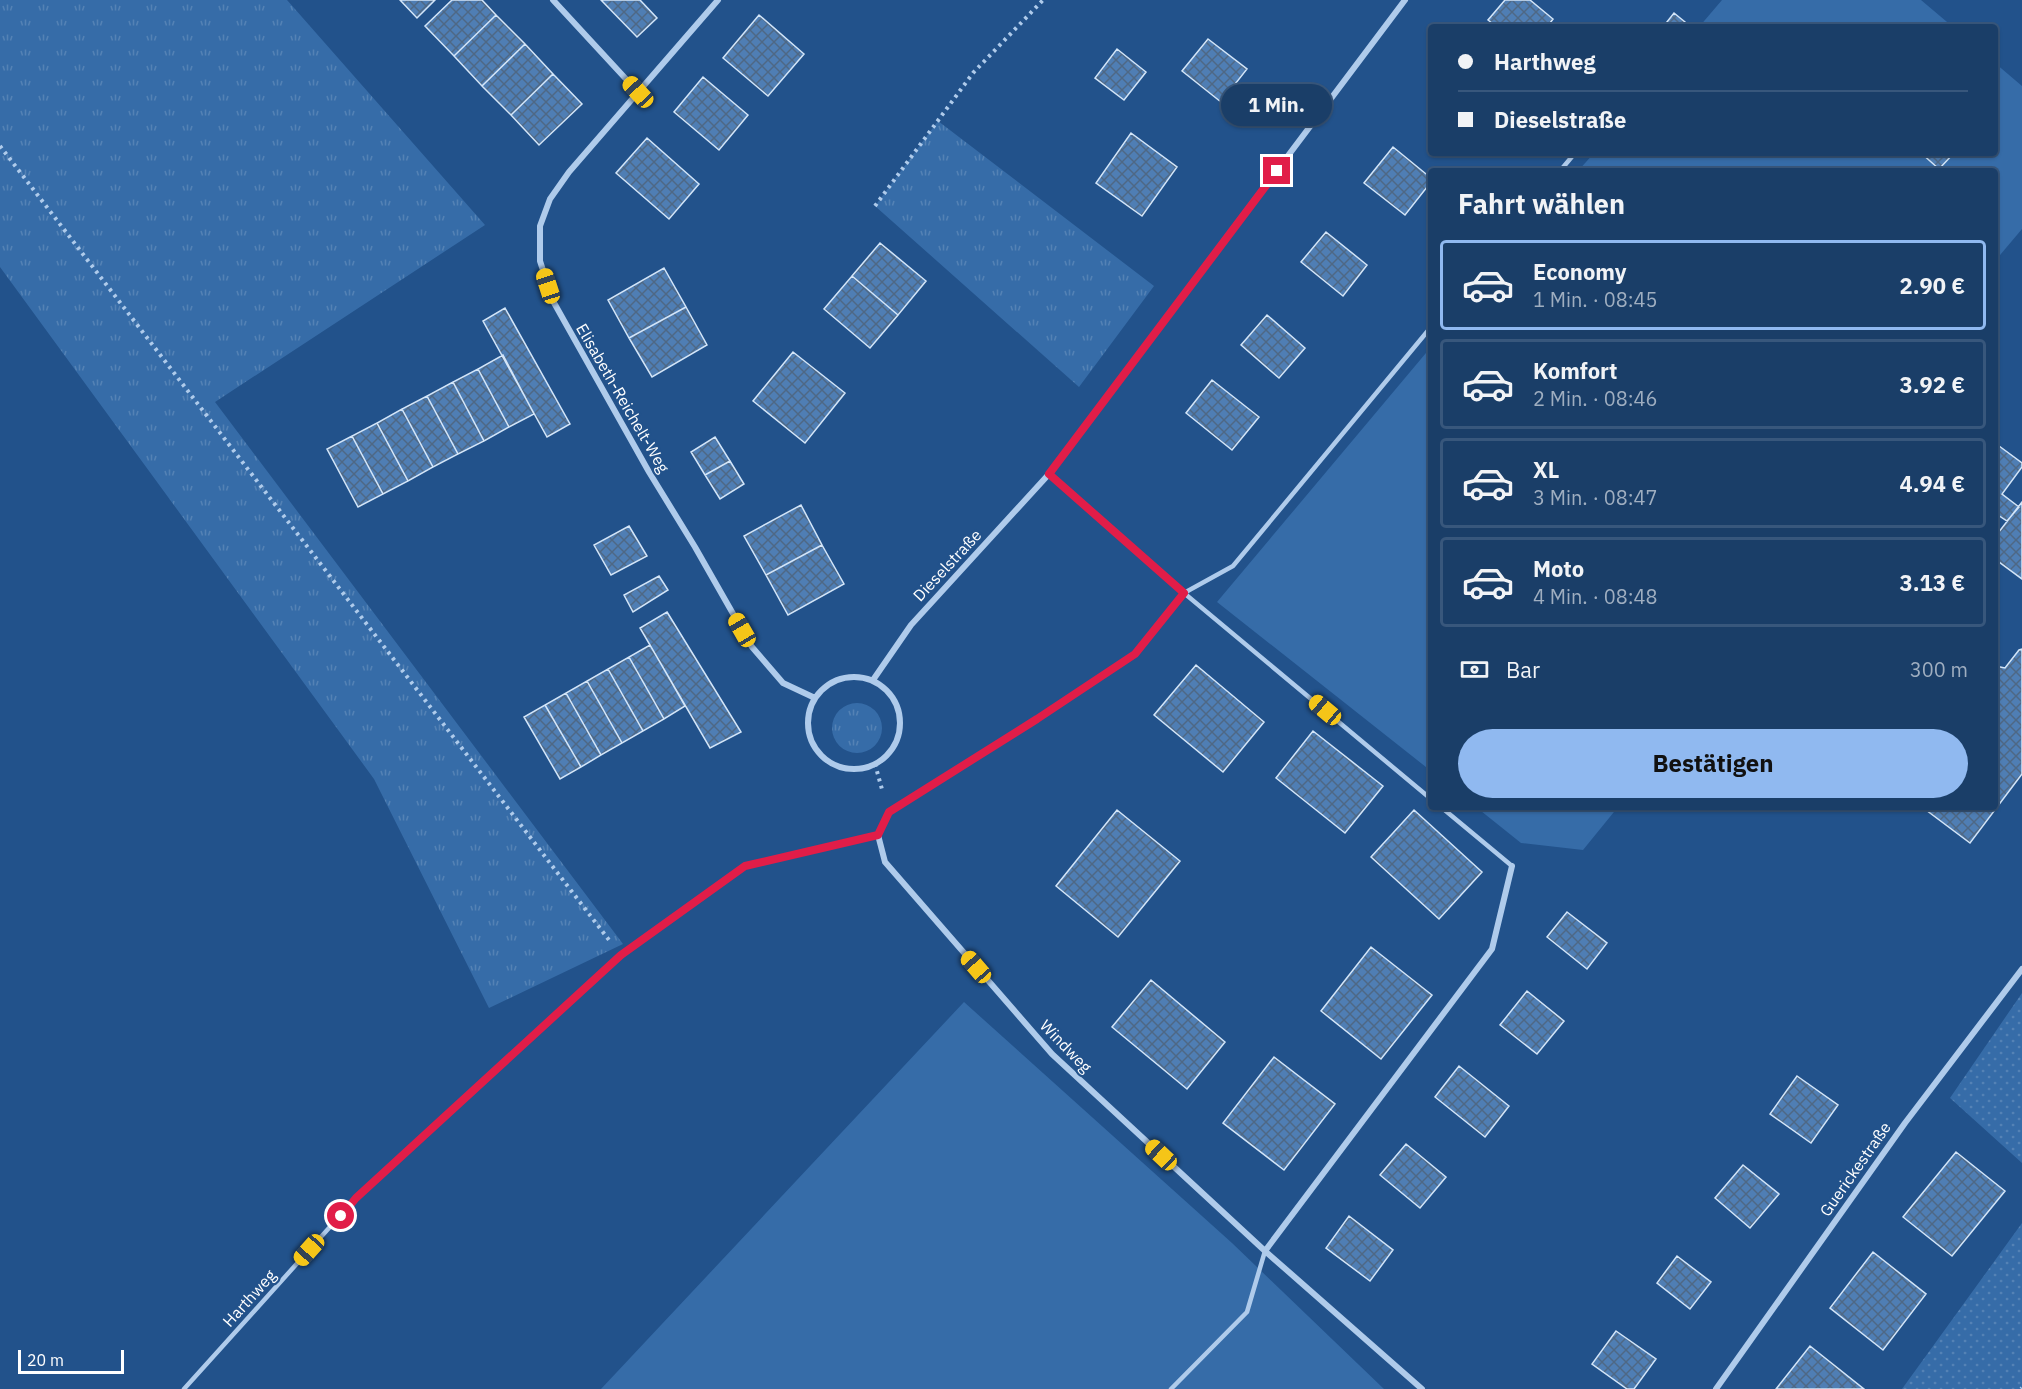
<!DOCTYPE html>
<html lang="de">
<head>
<meta charset="utf-8">
<style>
	body { margin:0; font-family:"IBM Plex Sans",sans-serif; background:#23456e; color:#f1f3f6; height:100vh; display:flex; flex-direction:column; font-size:22px; white-space:nowrap }
	* { box-sizing:border-box; margin:0 }
	p { font-size:20px; color:#9faec0 }
	.icon { flex:none; width:33px; height:33px; fill:none; stroke:currentColor; stroke-width:2; stroke-linecap:round; stroke-linejoin:round }
	.map { position:relative; flex:1; overflow:hidden }
	.details { position:absolute; left:1428px; top:168px; width:570px; height:642px; display:flex; flex-direction:column; background:#1a3e68; border-radius:6px; box-shadow:0 2px 4px #0004,0 0 0 2px #38577c }
	.details>* { flex:none }
	.top-card { position:absolute; left:1428px; top:24px; width:570px; height:132px; border-radius:6px; box-shadow:0 2px 4px #0004,0 0 0 2px #38577c; display:grid; align-content:center; height:132px; padding:0 30px; background:#1a3e68 }
	.scale { position:absolute; left:18px; bottom:15px; width:106px; box-sizing:border-box; padding-left:6px; border:3px solid #fff; border-top:0; font-size:16px; line-height:21px; white-space:nowrap; color:#fff; -webkit-text-stroke:4px #22528b; paint-order:stroke }
	.end { position:absolute; width:27px; height:27px; margin:-14px; border:8px solid #e11d48; background:#fff; box-shadow:0 0 0 3px #fff }
	.from { border-radius:50% }
	.bubble { position:absolute; height:42px; border-radius:21px; background:#1a3e68; box-shadow:0 2px 4px #0004,0 0 0 2px #38577c; font-size:20px; font-weight:700; line-height:42px; text-align:center }
	.car { position:absolute; width:18px; height:36px; margin:-18px -9px; border-radius:8px; box-shadow:0 0 4px 2px #0007; background:linear-gradient(#f5c518 24%,#345 0 40%,#f5c518 0 76%,#345 0 86%,#f5c518 0) }
	.top-card b { display:flex; align-items:center; gap:21px; height:57px; font-size:22px }
	.top-card b+b { border-top:2px solid #38577c }
	.top-card i { width:15px; height:15px; background:#f1f3f6 }
	ul { padding:0; list-style:none }
	li { display:flex; align-items:center; gap:18px; height:90px; margin:0 12px 9px; padding:0 18px; border:3px solid #38577c; border-radius:6px }
	li div { flex:1 }
	li b { display:block; font-size:22px }
	li em { font-style:normal; font-weight:700 }
	li.active { border-color:#90b9f0 }
	li>.icon { width:54px; height:54px; stroke-width:1.5 }
	h2 { padding:0 30px; font-size:27px; line-height:72px }
	.pay { display:flex; align-items:center; gap:15px; height:66px; padding:0 30px; font-size:22px }
	.pay p { margin-inline-start:auto }
	.primary-button { display:flex; gap:12px; margin-top:auto; padding:12px 30px }
	.primary-button a { flex:1; height:69px; border-radius:36px; background:#90b9f0; color:#111; font-size:24px; font-weight:700; line-height:69px; text-align:center }
	.map>svg:first-child { display:block }
	.grass { fill:url(#grass-tufts) }
	.park { fill:url(#park-dots) }
	.garden { fill:#366ca8 }
	.building { fill:url(#building-cross-hatch); stroke:#d3e5f8; stroke-width:1.5 }
	.lines { fill:none; stroke-linecap:round; stroke-linejoin:round }
	.path { stroke:#afcbeb; stroke-width:4; stroke-dasharray:3 4.5; stroke-linecap:butt }
	.service { stroke:#afcbeb; stroke-width:4.5 }
	.minor { stroke:#afcbeb; stroke-width:6 }
	.route { stroke:#e11d48; stroke-width:8 }
	.labels { text-anchor:middle; dominant-baseline:central; stroke-width:4.5; stroke-linejoin:round; paint-order:stroke }
	.street-label { font-size:16px; fill:#fff; stroke:#22528b }
</style>
</head>
<body>
<div class="map">
<svg width="2022" height="1389" viewBox="0 0 2022 1389">
	<defs>
		<pattern id="grass-tufts" width="24" height="20" patternUnits="userSpaceOnUse" patternTransform="scale(1.5)"><rect width="24" height="20" fill="#366ca8"/><path d="M3 7l-1-3M5 7V3M7 7l1-3M15 17l-1-3M17 17v-4M19 17l1-3" fill="none" stroke="#5482b5"/></pattern>
		<pattern id="park-dots" width="8" height="8" patternUnits="userSpaceOnUse" patternTransform="scale(1.5)"><rect width="8" height="8" fill="#366ca8"/><path d="M2 2h.1M6 6h.1" fill="none" stroke="#5482b5" stroke-width="1.8" stroke-linecap="round"/></pattern>
		<pattern id="building-cross-hatch" width="8" height="8" patternUnits="userSpaceOnUse" patternTransform="scale(1.5)"><rect width="8" height="8" fill="#4f7eb4"/><path d="M0 0l8 8M0 8l8-8" fill="none" stroke="#4e6885"/></pattern>
	</defs>
	<rect width="100%" height="100%" fill="#22528b"/>
	<path class="grass" d="M0 0H287L485 225 215 402 623 944 489 1008 374 779 0 267Z
		M938 121 1154 286 1079 387 875 206Z
		M832 728a25 25 0 1 1 50 0a25 25 0 1 1-50 0Z"/>
	<path class="park" d="M2022 993V1163L1950 1098Z
		M2022 1223V1389H1902Z"/>
	<path class="garden" d="M1722 0H1921L1953 27H1699Z
		M1995 63 2022 86V229L1995 261V171H1578L1594 153H1995Z
		M1431 347V771L1217 602Z
		M1476 807H1618L1583 850 1521 843Z
		M964 1002 1232 1243 1384 1389H601Z"/>
	<path class="building" d="M400 0H435L417 18Z
		M452 0H482L496 15 454 56 425 26Z
		M601 0H640L657 18 637 37Z
		M1505 0H1530L1553 19 1547 27H1497L1488 20Z
		M1674 13 1690 26V27H1663Z
		M496 15 525 44 482 86 454 56Z
		M759 15 804 54 768 96 723 58Z
		M1208 39 1247 69 1221 102 1182 71Z
		M525 44 553 74 511 115 482 86Z
		M1117 49 1146 72 1124 100 1095 78Z
		M553 74 582 104 539 145 511 115Z
		M703 77 748 115 719 150 674 112Z
		M1131 133 1177 167 1142 216 1096 183Z
		M647 138 699 184 669 219 616 173Z
		M1393 147 1431 178V182L1405 215 1364 183Z
		M1921 153H1954L1939 169Z
		M1326 232 1367 265 1343 296 1301 262Z
		M880 243 926 281 898 315 852 276Z
		M664 268 686 307 629 338 608 300Z
		M852 276 898 315 870 348 824 309Z
		M686 307 707 345 652 377 629 338Z
		M505 308 570 424 547 437 483 321Z
		M1267 315 1305 348 1279 378 1241 345Z
		M793 352 845 393 805 443 753 401Z
		M503 355 534 414 509 427 478 369Z
		M478 369 509 427 484 441 453 382Z
		M1212 380 1259 417 1232 450 1186 413Z
		M453 382 484 441 458 454 427 396Z
		M427 396 458 454 433 467 402 409Z
		M402 409 433 467 408 481 377 423Z
		M377 423 408 481 383 494 352 436Z
		M352 436 383 494 358 507 327 449Z
		M715 437 730 461 705 475 691 452Z
		M1995 443 2022 463V467L2002 494 2019 507 2007 521 1995 513Z
		M730 461 744 484 720 499 705 475Z
		M2022 502V579L1995 559V537Z
		M801 505 822 545 766 575 744 536Z
		M629 526 647 556 611 575 594 545Z
		M822 545 844 584 788 615 766 575Z
		M659 576 668 590 633 612 624 595Z
		M667 612 741 732 710 748 640 628Z
		M650 645 685 706 664 719 629 657Z
		M2022 649V774L1970 843 1922 807H1995V666L2005 668 2019 650Z
		M629 657 664 719 643 731 608 669Z
		M1196 665 1264 722 1223 772 1154 715Z
		M608 669 643 731 622 743 587 681Z
		M587 681 622 743 601 755 566 693Z
		M566 693 601 755 581 767 545 705Z
		M545 705 581 767 560 779 524 717Z
		M1313 731 1383 786 1345 833 1276 778Z
		M1117 810 1180 861 1118 937 1056 886Z
		M1414 810 1482 872 1439 919 1371 857Z
		M1567 912 1607 943 1587 969 1547 937Z
		M1371 947 1432 995 1381 1059 1321 1011Z
		M1151 980 1225 1042 1187 1089 1112 1027Z
		M1527 991 1564 1021 1537 1054 1500 1025Z
		M1274 1057 1335 1104 1284 1170 1223 1123Z
		M1459 1066 1509 1106 1485 1137 1435 1097Z
		M1797 1076 1838 1105 1811 1143 1770 1114Z
		M1406 1144 1446 1177 1420 1208 1380 1175Z
		M1956 1152 2005 1191 1952 1256 1903 1217Z
		M1743 1165 1779 1194 1750 1228 1715 1198Z
		M1349 1216 1393 1250 1370 1281 1326 1248Z
		M1873 1252 1926 1294 1883 1350 1830 1308Z
		M1677 1256 1711 1282 1690 1309 1657 1283Z
		M1616 1331 1656 1359 1634 1389H1627L1592 1364Z
		M1810 1346 1864 1389H1776Z"/>
	<g class="lines">
		<path class="path" d="M0 146 609 940
			M875 206 973 73 1043 0
			M875 764 883 793
			M2021 1389 2022 1388"/>
		<path class="service" d="M1560 171 1575 153
			M1431 327 1233 566 1184 593 1431 799
			M1441 807 1512 866
			M184 1389 356 1198 621 955 745 866 878 835
			M1171 1389 1247 1312 1265 1251"/>
		<path class="minor" d="M553 0 638 92
			M718 0 569 172 550 199 540 226V261L553 301 649 472 695 547 752 647 783 683 815 698
			M1405 0 1049 474 1184 593 1135 654 1037 719 889 812 878 835 885 862 1052 1054 1265 1251 1422 1389
			M808 723a46 46 0 1 1 92 0a46 46 0 1 1-92 0Z
			M873 680 911 625 1049 474
			M1265 1251 1492 949 1512 866
			M1716 1389 1905 1123 2022 969"/>
	</g>
	<g class="lines">
		<path class="route" d="M341 1216 356 1198 621 955 745 866 878 835 889 812 1037 719 1135 654 1184 593 1049 474 1277 171"/>
	</g>
	<g class="labels">
		<g class="street-label">
			<text transform="translate(623 398) rotate(60)">Elisabeth-Reichelt-Weg</text>
			<text transform="translate(947 565) rotate(-47)">Dieselstraße</text>
			<text transform="translate(1066 1046) rotate(46)">Windweg</text>
			<text transform="translate(1855 1169) rotate(-55)">Guerickestraße</text>
			<text transform="translate(249 1298) rotate(-48)">Harthweg</text>
		</g>
	</g>
</svg>
<div class="scale">20 m</div>
<i class="end from" style="left:341px;top:1216px"></i>
<i class="end" style="left:1277px;top:171px"></i>
<div class="bubble" style="left:1221px;top:84px;width:111px">1 Min.</div>
<i class="car" style="left:638px;top:92px;rotate:317deg"></i>
<i class="car" style="left:548px;top:286px;rotate:342deg"></i>
<i class="car" style="left:742px;top:630px;rotate:330deg"></i>
<i class="car" style="left:1325px;top:710px;rotate:310deg"></i>
<i class="car" style="left:976px;top:967px;rotate:319deg"></i>
<i class="car" style="left:1161px;top:1155px;rotate:313deg"></i>
<i class="car" style="left:309px;top:1250px;rotate:222deg"></i>
<div class="top-card">
<b><i class="from"></i>Harthweg</b>
<b><i></i>Dieselstraße</b>
</div>
<section class="details">
<h2>Fahrt wählen</h2>
<ul>
<li class="active"><svg class="icon" aria-label="car" viewBox="0 0 24 24"><path d="M5 17H2v-5l4-1 3-4h7l3 4 3 1v5h-3M9 17h6M6 11h13"/><circle cx="7" cy="17" r="2"/><circle cx="17" cy="17" r="2"/></svg><div><b>Economy</b><p>1 Min. · 08:45</p></div><em>2.90 €</em></li>
<li><svg class="icon" aria-label="car" viewBox="0 0 24 24"><path d="M5 17H2v-5l4-1 3-4h7l3 4 3 1v5h-3M9 17h6M6 11h13"/><circle cx="7" cy="17" r="2"/><circle cx="17" cy="17" r="2"/></svg><div><b>Komfort</b><p>2 Min. · 08:46</p></div><em>3.92 €</em></li>
<li><svg class="icon" aria-label="car" viewBox="0 0 24 24"><path d="M5 17H2v-5l4-1 3-4h7l3 4 3 1v5h-3M9 17h6M6 11h13"/><circle cx="7" cy="17" r="2"/><circle cx="17" cy="17" r="2"/></svg><div><b>XL</b><p>3 Min. · 08:47</p></div><em>4.94 €</em></li>
<li><svg class="icon" aria-label="car" viewBox="0 0 24 24"><path d="M5 17H2v-5l4-1 3-4h7l3 4 3 1v5h-3M9 17h6M6 11h13"/><circle cx="7" cy="17" r="2"/><circle cx="17" cy="17" r="2"/></svg><div><b>Moto</b><p>4 Min. · 08:48</p></div><em>3.13 €</em></li>
</ul>
<div class="pay"><svg class="icon" aria-label="cash" viewBox="0 0 24 24"><path d="M3 7h18v10H3z"/><circle cx="12" cy="12" r="2"/></svg>Bar<p>300 m</p></div>
<div class="primary-button"><a>Bestätigen</a></div>
</section>
</div>
</body>
</html>
